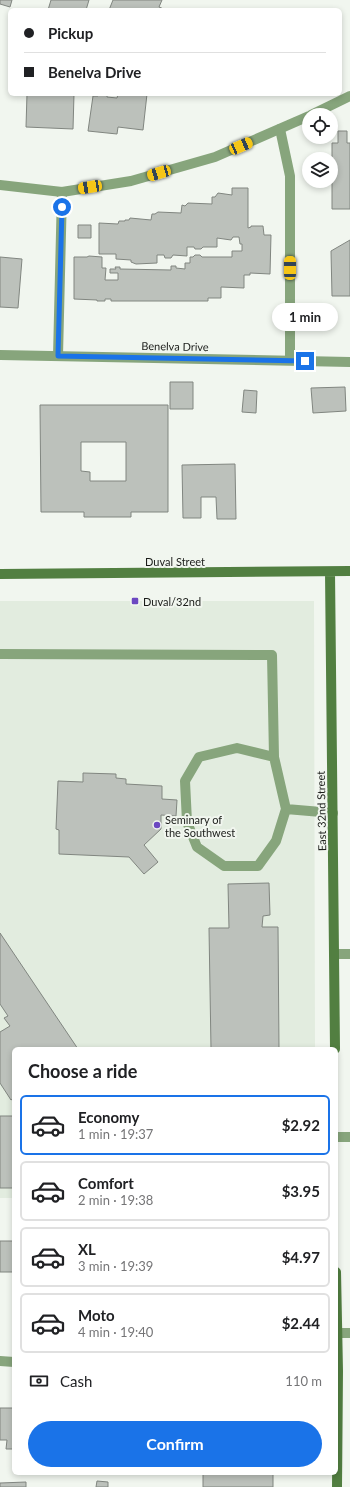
<!DOCTYPE html>
<html lang="en">
<head>
<meta charset="utf-8">
<style>
	body { margin:0; font-family:Lato,sans-serif; background:#f6f6f6; color:#202124; height:100vh; display:flex; flex-direction:column; font-size:15px; white-space:nowrap }
	* { box-sizing:border-box; margin:0 }
	p { font-size:13px; color:#757577 }
	.icon { flex:none; width:22px; height:22px; fill:none; stroke:currentColor; stroke-width:2; stroke-linecap:round; stroke-linejoin:round }
	.map { position:relative; flex:1; overflow:hidden }
	.sheet { position:absolute; left:12px; top:1047px; width:326px; height:428px; display:flex; flex-direction:column; background:#fff; border-radius:6px; box-shadow:0 2px 6px #0003 }
	.sheet>* { flex:none }
	.banner { position:absolute; left:8px; top:8px; width:334px; height:88px; border-radius:6px; box-shadow:0 2px 6px #0003; display:grid; align-content:center; height:88px; padding:0 16px; background:#fff }
	.fabs { position:absolute; left:302px; top:108px; display:grid; gap:8px }
	.fabs a { display:grid; place-items:center; width:36px; height:36px; border-radius:50%; background:#fff; box-shadow:0 2px 6px #0003; font-size:20px }
	.end { position:absolute; width:18px; height:18px; margin:-9px; border:5px solid #1a73e8; background:#fff; box-shadow:0 0 0 2px #fff }
	.from { border-radius:50% }
	.bubble { position:absolute; height:28px; border-radius:14px; background:#fff; box-shadow:0 2px 6px #0003; font-size:13px; font-weight:700; line-height:28px; text-align:center }
	.car { position:absolute; width:12px; height:24px; margin:-12px -6px; border-radius:5px; box-shadow:0 0 3px 1px #0007; background:linear-gradient(#f5c518 24%,#345 0 40%,#f5c518 0 76%,#345 0 86%,#f5c518 0) }
	.banner b { display:flex; align-items:center; gap:14px; height:38px; font-size:15px }
	.banner b+b { border-top:1px solid #e0e0e0 }
	.banner i { width:10px; height:10px; background:#202124 }
	ul { padding:0; list-style:none }
	li { display:flex; align-items:center; gap:12px; height:60px; margin:0 8px 6px; padding:0 8px; border:2px solid #e0e0e0; border-radius:6px }
	li div { flex:1 }
	li b { display:block; font-size:15px }
	li em { font-style:normal; font-weight:700 }
	li.current { border-color:#1a73e8 }
	li>.icon { width:36px; height:36px; stroke-width:1.5 }
	h2 { padding:0 16px; font-size:18px; line-height:48px }
	.pay { display:flex; align-items:center; gap:10px; height:44px; padding:0 16px; font-size:15px }
	.pay p { margin-inline-start:auto }
	.cta { display:flex; gap:8px; margin-top:auto; padding:8px 16px }
	.cta a { flex:1; height:46px; border-radius:24px; background:#1a73e8; color:#fff; font-size:16px; font-weight:700; line-height:46px; text-align:center }
	.map>svg:first-child { display:block }
	.built { fill:#e2ecdf }
	.building { fill:#bcc1bb; stroke:#818680; fill-rule:evenodd }
	.lines { fill:none; stroke-linecap:round; stroke-linejoin:round }
	.lane { stroke:#87a57c; stroke-width:10 }
	.street { stroke:#87a57c; stroke-width:10 }
	.secondary { stroke:#527f41; stroke-width:10 }
	.route { stroke:#1a73e8; stroke-width:5 }
	.poi-dot { fill:#6c48c1; stroke:#f1f6ef; stroke-width:1.5 }
	.labels { text-anchor:middle; dominant-baseline:central; stroke-width:4; stroke-linejoin:round; paint-order:stroke }
	.street-label { font-size:11px; fill:#1a1c19; stroke:#f1f6ef }
	.poi-label { font-size:11px; fill:#1a1c19; stroke:#f1f6ef; text-anchor:start }
</style>
</head>
<body>
<div class="map">
<svg width="350" height="1487" viewBox="0 0 350 1487">
	<rect width="100%" height="100%" fill="#f1f6ef"/>
	<path class="built" d="M0 601H314L315 1049H14V1198H0Z"/>
	<path class="building" d="M0 0H12L10 7 0 4Z
		M51 0H89L86 10H48Z
		M113 0H162L159 7 166 10H109Z
		M27 94H74L73 129 26 127Z
		M98 94 107 95V97L117 98 118 94H147L143 130 118 127 117 134 88 131 93 96H98Z
		M338 131H347V143H350V209H332V143H338Z
		M232 188H248V228L251 227V226H263L264 235H271L270 274 250 273V275H244V288L221 287V298H208V301H111V299H105V301H97V300L74 299V257H87L89 256 102 257V268H106L105 280H118V273H110V269H116L115 267H120V269L171 270V266H176V268L185 269V263H190V257H193L195 255H200L202 257H232V251H242V244H240L239 237H233L231 240 217 238V247H203L201 249H195L194 247H187V256L173 255 171 258H165L164 255H157V263L136 264 131 262V260L116 259V254H99V223L118 224 119 221H125V220H129L130 218 151 220 152 214H155L158 212 181 213 182 205 185 206 188 203 212 204V197H215L218 193 232 195Z
		M78 225H91V238H78Z
		M350 240V296H332L331 251Z
		M0 257 22 259 18 308 0 307Z
		M170 382H193V409H170Z
		M345 387 346 411 313 413 311 388Z
		M244 390 257 391 256 413 242 412Z
		M40 405H168V512H131V517H84V512H41ZM81 442H126V481H90V472L81 471Z
		M235 464 236 519H217L216 497H201V518H183L182 465Z
		M83 773 116 774V778L126 779V784L162 786V799L177 800 176 816 161 815V829L144 845 158 862 144 874 129 857 59 854V830L56 829 58 781 83 782Z
		M269 883 270 915 263 916 262 927H278L279 1049H211L209 928H229L228 884Z
		M0 933 78 1049H14V1098L11 1100 0 1083V1032L10 1026 4 1018 8 1016 0 1004Z
		M0 1116H14V1188H0Z
		M0 1241H14V1272H0Z
		M0 1408H14V1449H6L7 1440H0Z
		M203 1473H273V1487H203Z
		M97 1481 108 1482V1487H96Z
		M26 1482V1487H0V1483Z"/>
	<g class="lines">
		<path class="lane" d="M280 129 290 176V360
			M58 356 62 192
			M0 654 272 655 274 757
			M286 809 274 757 237 748 199 757 185 781 187 822 197 847 224 866H258L276 841 286 809 333 813
			M336 1137H350"/>
		<path class="street" d="M311 115 350 96
			M0 185 62 192 131 181 215 157 309 116
			M0 355 350 362
			M334 954H350
			M336 1333H350
			M0 1361 14 1362"/>
		<path class="secondary" d="M330 572 335 1049
			M0 574 350 571
			M336 1272 338 1371 337 1487"/>
	</g>
	<g class="lines">
		<path class="route" d="M62 207 58 356 305 361"/>
	</g>
	<g class="poi-dot">
		<rect x="131" y="597" width="8" height="8" rx="2"/>
		<circle cx="157" cy="825" r="4"/>
	</g>
	<g class="labels">
		<g class="street-label">
			<text transform="translate(175 346) rotate(1)">Benelva Drive</text>
			<text x="175" y="561">Duval Street</text>
			<text transform="translate(321 811) rotate(-91)">East 32nd Street</text>
		</g>
		<g class="poi-label">
			<text x="143" y="601">Duval/32nd</text>
			<text x="165" y="819">Seminary of<tspan x="165" dy="13">the Southwest</tspan></text>
		</g>
	</g>
</svg>
<div class="fabs">
<a><svg class="icon" aria-label="locate" viewBox="0 0 24 24"><circle cx="12" cy="12" r="6"/><path d="M12 2v4M12 18v4M2 12h4M18 12h4"/></svg></a>
<a><svg class="icon" aria-label="layers" viewBox="0 0 24 24"><path d="M12 4l9 5-9 5-9-5zM3 14l9 5 9-5"/></svg></a>
</div>
<i class="end from" style="left:62px;top:207px"></i>
<i class="end" style="left:305px;top:361px"></i>
<div class="bubble" style="left:272px;top:303px;width:66px">1 min</div>
<i class="car" style="left:241px;top:146px;rotate:67deg"></i>
<i class="car" style="left:159px;top:173px;rotate:254deg"></i>
<i class="car" style="left:90px;top:187px;rotate:261deg"></i>
<i class="car" style="left:290px;top:268px;rotate:0deg"></i>
<div class="banner">
<b><i class="from"></i>Pickup</b>
<b><i></i>Benelva Drive</b>
</div>
<section class="sheet">
<h2>Choose a ride</h2>
<ul>
<li class="current"><svg class="icon" aria-label="car" viewBox="0 0 24 24"><path d="M5 17H2v-5l4-1 3-4h7l3 4 3 1v5h-3M9 17h6M6 11h13"/><circle cx="7" cy="17" r="2"/><circle cx="17" cy="17" r="2"/></svg><div><b>Economy</b><p>1 min · 19:37</p></div><em>$2.92</em></li>
<li><svg class="icon" aria-label="car" viewBox="0 0 24 24"><path d="M5 17H2v-5l4-1 3-4h7l3 4 3 1v5h-3M9 17h6M6 11h13"/><circle cx="7" cy="17" r="2"/><circle cx="17" cy="17" r="2"/></svg><div><b>Comfort</b><p>2 min · 19:38</p></div><em>$3.95</em></li>
<li><svg class="icon" aria-label="car" viewBox="0 0 24 24"><path d="M5 17H2v-5l4-1 3-4h7l3 4 3 1v5h-3M9 17h6M6 11h13"/><circle cx="7" cy="17" r="2"/><circle cx="17" cy="17" r="2"/></svg><div><b>XL</b><p>3 min · 19:39</p></div><em>$4.97</em></li>
<li><svg class="icon" aria-label="car" viewBox="0 0 24 24"><path d="M5 17H2v-5l4-1 3-4h7l3 4 3 1v5h-3M9 17h6M6 11h13"/><circle cx="7" cy="17" r="2"/><circle cx="17" cy="17" r="2"/></svg><div><b>Moto</b><p>4 min · 19:40</p></div><em>$2.44</em></li>
</ul>
<div class="pay"><svg class="icon" aria-label="cash" viewBox="0 0 24 24"><path d="M3 7h18v10H3z"/><circle cx="12" cy="12" r="2"/></svg>Cash<p>110 m</p></div>
<div class="cta"><a>Confirm</a></div>
</section>
</div>
</body>
</html>
